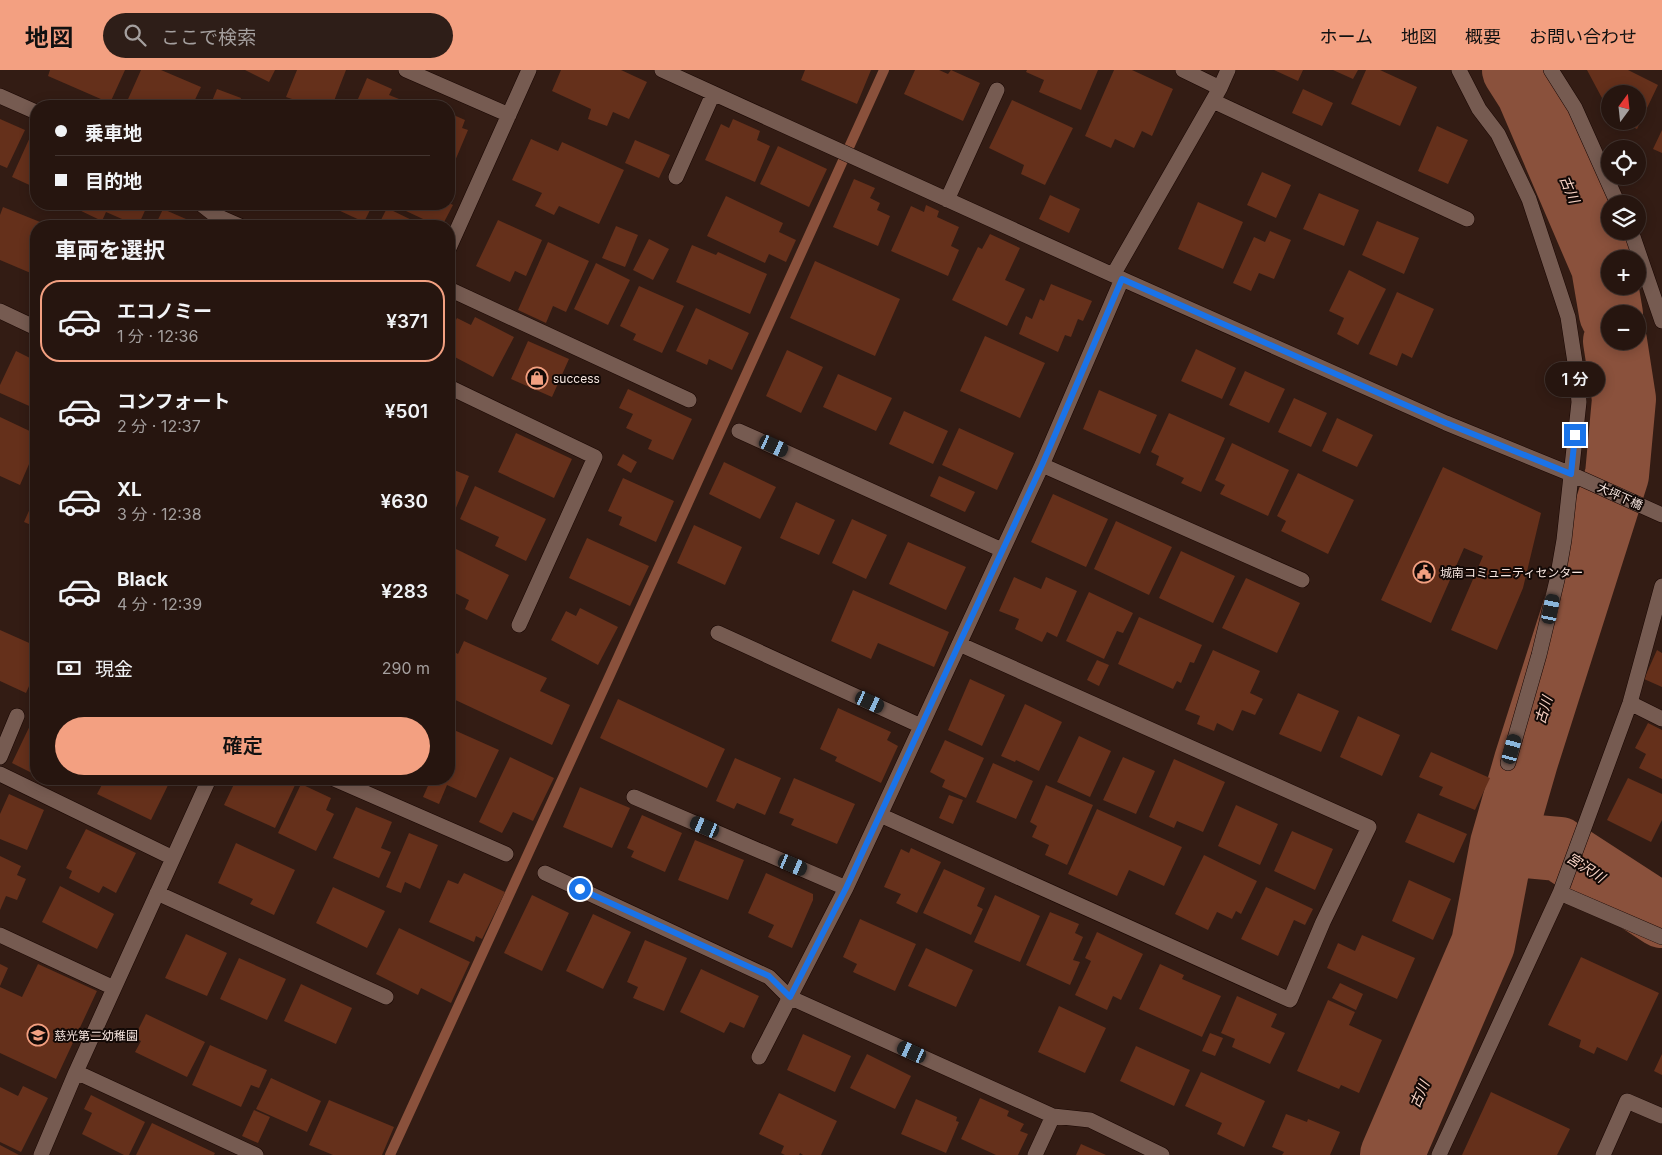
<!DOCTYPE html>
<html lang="ja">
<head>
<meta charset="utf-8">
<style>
	body { margin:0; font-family:Inter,"Noto Sans JP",sans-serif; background:#2e1e18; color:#f1f3f6; height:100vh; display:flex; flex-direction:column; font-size:19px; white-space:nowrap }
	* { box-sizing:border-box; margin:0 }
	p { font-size:16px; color:#a49f9e }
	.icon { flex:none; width:28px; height:28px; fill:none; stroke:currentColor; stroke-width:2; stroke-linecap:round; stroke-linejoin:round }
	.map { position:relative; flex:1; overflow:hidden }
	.sheet { position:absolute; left:30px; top:150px; width:425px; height:565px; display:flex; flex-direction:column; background:#26150f; border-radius:20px; box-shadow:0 2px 12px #0003,0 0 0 1px #42342f }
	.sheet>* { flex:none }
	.guide { position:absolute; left:30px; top:30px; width:425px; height:110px; border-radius:20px; box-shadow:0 2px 12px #0003,0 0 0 1px #42342f; display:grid; align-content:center; height:110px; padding:0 25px; background:#26150f }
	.needle { width:32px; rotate:15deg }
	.fabs { position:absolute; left:1601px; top:15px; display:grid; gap:10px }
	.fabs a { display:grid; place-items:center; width:45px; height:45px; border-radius:50%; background:#26150f; box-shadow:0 2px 12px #0003,0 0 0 1px #42342f; font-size:25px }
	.end { position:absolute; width:22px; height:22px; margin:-11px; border:6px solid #1a73e8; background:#fff; box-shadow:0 0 0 2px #fff }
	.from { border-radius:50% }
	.bubble { position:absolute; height:35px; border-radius:18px; background:#26150f; box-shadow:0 2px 12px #0003,0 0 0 1px #42342f; font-size:16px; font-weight:600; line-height:35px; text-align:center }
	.car { position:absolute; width:15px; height:30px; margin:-15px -8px; border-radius:6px; box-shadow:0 0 4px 1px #0007; background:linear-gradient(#222 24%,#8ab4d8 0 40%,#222 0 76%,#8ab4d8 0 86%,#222 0) }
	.guide b { display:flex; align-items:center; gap:18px; height:48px; font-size:19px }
	.guide b+b { border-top:1px solid #42342f }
	.guide i { width:12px; height:12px; background:#f1f3f6 }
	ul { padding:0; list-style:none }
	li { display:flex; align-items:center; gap:15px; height:82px; margin:0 10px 8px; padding:0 15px; border:2px solid transparent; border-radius:20px }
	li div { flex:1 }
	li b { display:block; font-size:19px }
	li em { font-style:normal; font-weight:600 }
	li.current { border-color:#f3a081 }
	li>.icon { width:45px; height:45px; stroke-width:1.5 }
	h2 { padding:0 25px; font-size:22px; line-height:60px }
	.pay { display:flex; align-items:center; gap:12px; height:55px; padding:0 25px; font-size:19px }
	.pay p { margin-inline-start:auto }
	.button { display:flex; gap:10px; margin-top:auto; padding:10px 25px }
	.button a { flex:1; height:58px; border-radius:30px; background:#f3a081; color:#111; font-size:20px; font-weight:600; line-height:58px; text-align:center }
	header { display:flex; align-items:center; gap:30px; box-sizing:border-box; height:70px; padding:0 25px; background:#f3a081; color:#111 }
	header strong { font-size:24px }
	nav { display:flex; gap:28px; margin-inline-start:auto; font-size:18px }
	.search { width:350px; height:45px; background:#2e1e18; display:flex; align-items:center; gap:12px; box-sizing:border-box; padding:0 18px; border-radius:28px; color:#a49f9e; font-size:19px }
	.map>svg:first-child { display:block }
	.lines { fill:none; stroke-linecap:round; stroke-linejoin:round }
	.stream { stroke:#8a513c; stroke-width:10 }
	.river { stroke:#8a513c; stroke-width:64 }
	.building { fill:#65301b }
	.minor-casing { stroke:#190602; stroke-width:16 }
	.minor { stroke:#765b51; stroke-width:15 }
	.route { stroke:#1a73e8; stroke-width:6 }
	.labels { text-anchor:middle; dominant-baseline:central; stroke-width:4; stroke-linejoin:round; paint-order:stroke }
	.poi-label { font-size:12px; fill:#f7e6e0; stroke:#130906; text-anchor:start }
	.street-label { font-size:12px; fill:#f7e6e0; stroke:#130906 }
	.water-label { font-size:14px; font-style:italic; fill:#f9d4c6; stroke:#130906 }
</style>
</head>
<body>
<header>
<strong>地図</strong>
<div class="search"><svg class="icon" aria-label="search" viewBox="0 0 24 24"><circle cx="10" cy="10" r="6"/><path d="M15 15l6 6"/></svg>ここで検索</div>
<nav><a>ホーム</a><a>地図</a><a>概要</a><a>お問い合わせ</a></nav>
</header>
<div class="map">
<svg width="1662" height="1085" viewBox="0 0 1662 1085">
	<rect width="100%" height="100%" fill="#331c14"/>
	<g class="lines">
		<path class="stream" d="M390 1085 610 605 884 0"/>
		<path class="river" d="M1514 0 1528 22 1603 197 1611 244
			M1502 774 1559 779 1662 846
			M1392 1085 1483 874 1502 774 1526 691 1617 405 1624 329 1615 271"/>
	</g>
	<path class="building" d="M50 0H125L110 33 48 6Z
		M141 0H161L201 17 192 36H125Z
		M245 0H275L269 12Z
		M297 0H346L332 36H297L298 31 286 27Z
		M561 0H621L647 12 629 49 613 42 607 56 588 49 591 39 552 21Z
		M805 0H871L857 34 801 10Z
		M915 0H939L948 4 951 0 980 13 963 51 904 24Z
		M1027 0H1098L1081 40 1039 22 1044 10 1026 2Z
		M1114 0H1132L1173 19 1152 66 1142 61 1134 78 1115 69 1111 78 1085 66Z
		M1274 0H1303L1298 11Z
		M1333 0H1358L1353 9Z
		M1366 0H1380L1417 17 1400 56 1351 34Z
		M1587 0H1628L1658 15 1637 59 1620 51H1638V24H1610V43Z
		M367 8 392 19 389 25 404 31 402 36H355Z
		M217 19 241 28 238 36H210Z
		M1303 19 1333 33 1322 56 1292 43Z
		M1012 30 1073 58 1045 115 1021 104 1024 95 989 78Z
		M449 43 465 50 462 58 468 60 452 98 449 97Z
		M0 49 25 60 7 98 0 95Z
		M733 49 760 61 757 70 770 76 755 112 705 90 721 54 729 58Z
		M1437 56 1468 70 1448 114 1418 101Z
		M1662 60V83L1653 79Z
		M31 65 36 68V118L12 107Z
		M531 69 558 81 562 72 624 100 599 154 559 136 554 145 535 136 542 123 512 110Z
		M635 70 670 85 659 108 625 93Z
		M778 76 827 99 809 137 760 114Z
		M1262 102 1291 115 1276 148 1247 135Z
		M854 109 875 118 870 128 880 133 877 140 890 146 878 176 833 157Z
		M1319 123 1359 140 1344 176 1303 159Z
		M1050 125 1080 139 1069 163 1039 149Z
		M726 126 783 153 779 162 796 170 786 192 769 184 765 193 707 166Z
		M1198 132 1243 152 1223 199 1178 179Z
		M449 133 453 135 442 156H438L391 134Z
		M79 134H148L138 156 106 142 102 151 77 139Z
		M325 134H373L364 152Z
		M926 135 939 141 937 147 959 157 951 176 959 180 948 206 891 181 911 136 924 142Z
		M3 137 50 156H36V196L33 204 0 190V145Z
		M387 138 424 156H378Z
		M163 139 202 156H155Z
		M498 150 542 170 526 206 515 201 510 212 476 196Z
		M1377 151 1419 168 1404 204 1362 185Z
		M616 156 638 165 625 197 602 188Z
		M1270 161 1291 170 1274 209 1259 203 1251 221 1233 213 1254 167 1265 172Z
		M990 164 1020 178 1005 210 1025 219 1007 256 952 230 978 177 982 179Z
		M649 169 669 179 653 210 633 200Z
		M548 172 589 191 566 242 553 236 546 253 518 240Z
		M692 175 716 185 718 182 767 204 750 244 676 212Z
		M815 191 900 229 875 286 790 248Z
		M596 193 630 210 608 255 574 239Z
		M1349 200 1386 219 1358 275 1337 264 1344 248 1329 241Z
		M1051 214 1092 231 1083 251 1078 249 1071 267 1065 265 1058 282 1019 264 1026 246 1032 249 1040 229 1044 231Z
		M639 216 684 236 662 283 633 270 636 264 620 256Z
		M1397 222 1434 239 1412 288 1402 283 1397 296 1369 284Z
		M696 238 749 263 732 300 709 289 707 295 676 281Z
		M475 247 514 267 493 307 449 284V263L457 248 471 255Z
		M985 266 1045 293 1020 348 960 321Z
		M528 271 569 289 552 327 511 309Z
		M1196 279 1236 298 1222 329 1181 311Z
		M787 280 823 297 801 343 766 326Z
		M16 281 36 291V339L0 323V315Z
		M1245 301 1285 319 1269 353 1229 335Z
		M838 304 892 328 876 361 823 337Z
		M628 319 692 349 673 390 648 379 652 370 626 358 633 344 619 338Z
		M1099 320 1157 345 1140 384 1083 359Z
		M1294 328 1327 343 1311 377 1278 362Z
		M904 341 948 361 933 394 889 374Z
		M1169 343 1225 368 1201 422 1181 413 1184 408 1156 395 1159 386 1151 382Z
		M0 347 36 364V378L20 415 0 406Z
		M1337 348 1373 365 1357 397 1322 381Z
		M959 358 1014 383 997 420 942 395Z
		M516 363 572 389 554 428 498 402Z
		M1232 373 1289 400 1268 446 1220 424 1225 415 1215 410Z
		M623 384 637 392 631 403 617 395Z
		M724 392 776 417 760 449 709 424Z
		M1443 397 1541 443 1523 518 1497 580 1451 560 1483 486 1464 478 1431 553 1381 530Z
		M449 398 469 406 449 455Z
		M1298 403 1354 430 1328 484 1281 461 1286 451 1277 446Z
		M939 406 975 422 965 442 930 426Z
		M623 408 674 431 656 472 619 455 622 447 608 441Z
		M475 416 546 449 526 491 495 476 499 467 460 449Z
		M1053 424 1108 449 1086 497 1031 472Z
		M36 425V457L24 452Z
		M796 432 835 450 819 485 780 468Z
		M852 449 887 465 866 509 832 493Z
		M1116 451 1172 477 1149 525 1094 499Z
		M694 455 742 477 725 515 677 493Z
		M587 468 649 496 630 536 569 508Z
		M908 472 966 497 946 540 889 514Z
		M454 478 509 505 487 550 465 539 469 530 449 520V488Z
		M1181 481 1235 506 1213 553 1159 528Z
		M1014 507 1041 519 1046 507 1077 521 1057 567 1047 562 1042 572 1015 559 1019 549 999 541Z
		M1246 508 1300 533 1277 583 1222 558Z
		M853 520 949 562 934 597 878 573 871 589 831 571Z
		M1089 522 1133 543 1123 563 1117 561 1104 589 1066 571Z
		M580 538 618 557 598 595 551 570 566 541 576 546Z
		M1139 547 1202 575 1194 593 1190 592 1181 613 1177 611 1173 619 1118 594Z
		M0 560 36 576V600L26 623 0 611Z
		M464 571 547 608 540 621 570 635 552 675 449 627V579L458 584Z
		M1213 580 1260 601 1250 623 1263 629 1255 645 1242 640 1233 661 1217 653 1214 661 1197 654 1200 646 1185 640Z
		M1657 580 1662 583V617L1644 609Z
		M1097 590 1109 595 1099 616 1087 610Z
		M970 609 1005 625 982 676 948 660Z
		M1298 623 1339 641 1321 682 1279 664Z
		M618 629 725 679 707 718 600 668Z
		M1025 634 1062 652 1039 701 1016 690 1015 692 1001 686Z
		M838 638 891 662 887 670 898 676 881 713 835 691 837 687 820 679Z
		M36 643V705L12 693Z
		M1358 646 1400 665 1382 706 1340 687Z
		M1648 653 1662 660V709L1639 698 1646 684 1635 678Z
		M454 660 499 680 476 728 447 715 439 734 423 727 431 709H449V670Z
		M1079 666 1111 681 1090 727 1057 712Z
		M945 670 984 688 966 728 942 717 945 710 930 702Z
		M1431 682 1490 708 1475 740 1439 725 1443 717 1419 707Z
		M510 687 554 708 533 751 513 742 502 763 479 752Z
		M1123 687 1155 701 1136 744 1103 730Z
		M735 688 781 708 765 745 737 733 734 739 716 731Z
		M1174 689 1225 712 1203 762 1177 751 1174 758 1149 747Z
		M993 693 1033 711 1016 749 976 732Z
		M794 708 855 734 837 774 791 755 794 749 779 743Z
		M1628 708 1662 724V750L1651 772 1607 750Z
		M105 709H171L151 750 97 724Z
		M246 709H287L296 713 275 758 224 735 235 712 243 716Z
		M301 714 331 728 326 740 334 744 316 781 278 763Z
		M1046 715 1093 735 1067 795 1045 785 1049 775 1032 767 1037 756 1030 752Z
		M580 717 630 738 612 778 563 757Z
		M9 724 44 740 27 780 0 769V744Z
		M949 725 963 730 953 754 939 748Z
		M1236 735 1278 754 1260 795 1218 776Z
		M356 737 392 752 381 778 391 782 379 808 333 788Z
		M1097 739 1182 777 1164 816 1129 800 1117 826 1068 804Z
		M1418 743 1467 764 1454 793 1405 772Z
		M642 745 682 763 665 802 631 787 634 781 627 778Z
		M86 759 136 783 116 823 103 816 99 823 69 808 72 801 66 798Z
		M1292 761 1333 779 1315 820 1274 801Z
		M409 763 438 775 420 819 405 812 401 823 386 817Z
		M695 770 744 790 728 830 678 810Z
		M236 773 295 800 274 845 250 834 253 829 218 813Z
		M911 778 941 792 917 843 896 833 901 824 884 817 901 779 909 783Z
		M1204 785 1257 811 1241 844 1236 841 1232 849 1217 842 1208 860 1175 844Z
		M0 786 21 796 17 805 26 809 17 830 6 826 0 840Z
		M944 799 985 818 977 836 983 839 971 865 923 843Z
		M464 803 505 822 482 869 476 866 474 872 429 852 448 810 458 814Z
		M766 803 813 824V830L792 878 768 867 774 855 748 843Z
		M1409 810 1451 829 1433 870 1392 851Z
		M60 816 114 844 97 879 42 852Z
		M333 817 385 841 367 878 316 853Z
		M1266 817 1313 839 1305 855 1294 850 1278 886 1241 869Z
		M532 825 569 843 542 901 504 883Z
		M995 825 1040 846 1020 892 974 872Z
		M1050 842 1079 854 1075 863 1083 867 1073 890 1080 892 1070 915 1026 895Z
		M593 844 631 862 603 919 566 901Z
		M860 849 916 874 895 921 853 902 857 894 843 887Z
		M399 858 470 892 451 933 421 918 418 925 376 904Z
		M1097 862 1143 884 1121 930 1113 926 1107 940 1075 925 1091 891 1085 888Z
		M186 864 227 883 207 926 165 908Z
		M1362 865 1415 888 1397 929 1327 898 1338 873 1355 881Z
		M645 870 687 888 664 941 633 928 638 917 627 912Z
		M926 878 973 900 956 937 908 916Z
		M1581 887 1659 923 1627 991 1597 977 1594 984 1579 977 1581 970 1548 955Z
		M239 888 286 909 267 950 220 929Z
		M0 894 8 898 0 916Z
		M38 894 97 921 56 1009 0 983V917L22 927Z
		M1160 894 1184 905 1182 909 1221 926 1202 967 1139 939Z
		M701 899 759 926 744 958 730 952 724 963 680 942Z
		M1340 913 1363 924 1356 940 1332 928Z
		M301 914 352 938 336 974 284 951Z
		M1237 926 1277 944 1271 957 1285 963 1270 994 1232 977 1235 969 1221 963Z
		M1328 930 1355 942 1349 955 1382 970 1359 1023 1341 1015 1339 1019 1297 1001Z
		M1059 936 1106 958 1085 1003 1038 982Z
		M146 944 205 972 187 1007 135 982 141 971 134 968Z
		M1210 963 1223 968 1215 986 1202 981Z
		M803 964 851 986 835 1022 787 1000Z
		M210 975 267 1000 259 1018 251 1015 241 1037 192 1015Z
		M1136 976 1190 1000 1174 1036 1120 1011Z
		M867 984 911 1006 895 1039 850 1018Z
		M1662 984V1005L1654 1001Z
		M1201 1002 1265 1031 1244 1077 1217 1064 1222 1053 1185 1036Z
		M271 1008 321 1031 307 1062 256 1039Z
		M23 1016 48 1028 21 1082 0 1072V1017L18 1026Z
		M1491 1022 1570 1059 1557 1085H1462Z
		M779 1023 837 1051 821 1085H803L800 1083 799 1085H785L781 1083 784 1076 759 1064Z
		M91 1025 145 1052 129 1085H124L82 1064 92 1043 84 1039Z
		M980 1028 1009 1041 1007 1046 1024 1054 1020 1061 1028 1064 1018 1085H996L961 1069Z
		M916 1029 957 1047 956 1051 959 1052 946 1083 901 1064Z
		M329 1030 394 1057 382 1085H333L309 1075Z
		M254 1040 270 1047 258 1073 242 1066Z
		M1286 1044 1307 1052 1308 1049 1340 1062 1330 1085H1282L1284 1082 1272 1077Z
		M152 1053 215 1083 214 1085H136Z
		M1081 1074 1106 1085H1076Z
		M0 1075 19 1085H0Z"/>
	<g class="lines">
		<g class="minor-casing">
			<path id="minor" d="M406 0 509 45
				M662 0 1113 205 1446 353 1571 404 1662 445
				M1459 0 1479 39 1498 64 1529 129 1568 247 1576 299 1579 332 1564 470 1557 510 1539 585 1508 693
				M1551 0 1575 38 1618 134
				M1220 18 1228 0
				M0 26 36 42
				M1213 31 1467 149
				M676 107 713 24
				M947 130 997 20
				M201 134 215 145 240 156
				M1631 161 1662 251
				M449 178 529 0
				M1113 205 1220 18 1183 0
				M449 219 689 330
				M0 241 36 258
				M449 317 595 387 519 555
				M739 361 1002 480
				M1042 395 1302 510
				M718 563 921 656
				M1630 633 1662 649
				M0 687 17 646
				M0 704 173 788
				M334 709 506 784
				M634 727 846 818
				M880 745 1290 930 1323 852 1369 757 959 574
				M545 803 769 907 789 927 1053 1046 1090 1050 1162 1085
				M157 823 386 927
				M1560 823 1630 633 1662 516
				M0 865 114 918
				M759 987 846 818 880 745 1042 395 1122 209
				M76 1002 256 1085
				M41 1085 76 1002 209 709
				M1035 1085 1053 1046
				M1439 1085 1560 823 1662 867
				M1603 1085 1627 1031 1662 1046"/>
		</g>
		<use href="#minor" class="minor"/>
	</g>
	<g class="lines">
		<path class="route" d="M580 819 769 906 790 927 846 818 959 574 1042 395 1122 209 1446 353 1571 404 1575 365"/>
	</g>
	<defs>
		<g id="shop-ring" transform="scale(1.125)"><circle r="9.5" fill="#130906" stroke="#f3a081" stroke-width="1.5"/><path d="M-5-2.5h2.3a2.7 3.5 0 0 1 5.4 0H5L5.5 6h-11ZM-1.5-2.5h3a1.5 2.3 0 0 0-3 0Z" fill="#f3a081"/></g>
		<g id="civic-ring" transform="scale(1.125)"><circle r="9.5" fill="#130906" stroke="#f3a081" stroke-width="1.5"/><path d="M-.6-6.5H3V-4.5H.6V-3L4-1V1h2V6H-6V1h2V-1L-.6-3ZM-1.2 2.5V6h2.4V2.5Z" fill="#f3a081"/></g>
		<g id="school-ring" transform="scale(1.125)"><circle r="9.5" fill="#130906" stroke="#f3a081" stroke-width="1.5"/><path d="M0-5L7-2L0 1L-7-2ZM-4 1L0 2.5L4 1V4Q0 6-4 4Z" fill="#f3a081"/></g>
	</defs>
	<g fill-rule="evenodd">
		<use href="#shop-ring" x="537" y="308"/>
		<use href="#civic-ring" x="1424" y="502"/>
		<use href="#school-ring" x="38" y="965"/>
	</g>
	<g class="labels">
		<g class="poi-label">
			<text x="553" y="308">success</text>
			<text x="1440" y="502">城南コミュニティセンター</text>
			<text x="54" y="965">慈光第二幼稚園</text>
		</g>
		<g class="street-label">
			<text transform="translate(1620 426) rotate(24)">大坪下橋</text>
		</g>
		<g class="water-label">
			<text transform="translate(1570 119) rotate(67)">古川</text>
			<text transform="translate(1543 640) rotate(-73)">古川</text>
			<text transform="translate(1586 797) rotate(33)">宮沢川</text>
			<text transform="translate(1419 1024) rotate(-67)">古川</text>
		</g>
	</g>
</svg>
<div class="fabs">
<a><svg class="needle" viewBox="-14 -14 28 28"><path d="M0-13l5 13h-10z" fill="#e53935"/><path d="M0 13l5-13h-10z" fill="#a49f9e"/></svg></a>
<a><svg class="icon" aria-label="locate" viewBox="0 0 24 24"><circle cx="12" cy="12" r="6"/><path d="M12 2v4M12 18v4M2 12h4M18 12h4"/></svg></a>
<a><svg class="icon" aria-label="layers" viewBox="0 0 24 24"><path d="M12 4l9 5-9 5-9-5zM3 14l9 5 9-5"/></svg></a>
<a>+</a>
<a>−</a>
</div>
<i class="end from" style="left:580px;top:819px"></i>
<i class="end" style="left:1575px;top:365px"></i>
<div class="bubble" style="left:1545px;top:292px;width:60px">1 分</div>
<i class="car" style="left:774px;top:376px;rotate:115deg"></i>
<i class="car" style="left:1551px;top:539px;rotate:11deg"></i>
<i class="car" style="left:870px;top:632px;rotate:115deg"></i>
<i class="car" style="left:1512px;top:679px;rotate:15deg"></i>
<i class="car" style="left:705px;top:757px;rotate:293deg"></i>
<i class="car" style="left:793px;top:795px;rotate:113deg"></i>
<i class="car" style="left:912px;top:982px;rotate:295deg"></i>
<div class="guide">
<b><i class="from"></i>乗車地</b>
<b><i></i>目的地</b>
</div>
<section class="sheet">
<h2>車両を選択</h2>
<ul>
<li class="current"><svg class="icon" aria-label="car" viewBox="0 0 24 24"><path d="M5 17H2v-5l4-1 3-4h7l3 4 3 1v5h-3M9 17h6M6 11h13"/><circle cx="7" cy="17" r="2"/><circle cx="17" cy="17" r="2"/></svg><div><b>エコノミー</b><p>1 分 · 12:36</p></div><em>¥371</em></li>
<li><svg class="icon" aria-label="car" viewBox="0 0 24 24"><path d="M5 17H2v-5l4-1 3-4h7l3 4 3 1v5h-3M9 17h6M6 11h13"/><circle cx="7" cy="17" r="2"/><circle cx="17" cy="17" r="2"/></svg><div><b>コンフォート</b><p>2 分 · 12:37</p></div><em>¥501</em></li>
<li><svg class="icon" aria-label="car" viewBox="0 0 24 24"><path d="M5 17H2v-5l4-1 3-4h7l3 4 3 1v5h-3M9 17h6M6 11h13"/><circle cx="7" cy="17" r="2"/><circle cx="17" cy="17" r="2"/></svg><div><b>XL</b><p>3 分 · 12:38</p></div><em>¥630</em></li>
<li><svg class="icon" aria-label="car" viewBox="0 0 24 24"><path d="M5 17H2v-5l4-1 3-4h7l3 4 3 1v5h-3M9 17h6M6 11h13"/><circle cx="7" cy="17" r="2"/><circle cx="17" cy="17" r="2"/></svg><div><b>Black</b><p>4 分 · 12:39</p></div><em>¥283</em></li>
</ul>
<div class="pay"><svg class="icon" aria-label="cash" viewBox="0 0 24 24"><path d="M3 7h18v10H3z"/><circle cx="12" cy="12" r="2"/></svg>現金<p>290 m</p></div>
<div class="button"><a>確定</a></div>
</section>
</div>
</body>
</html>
